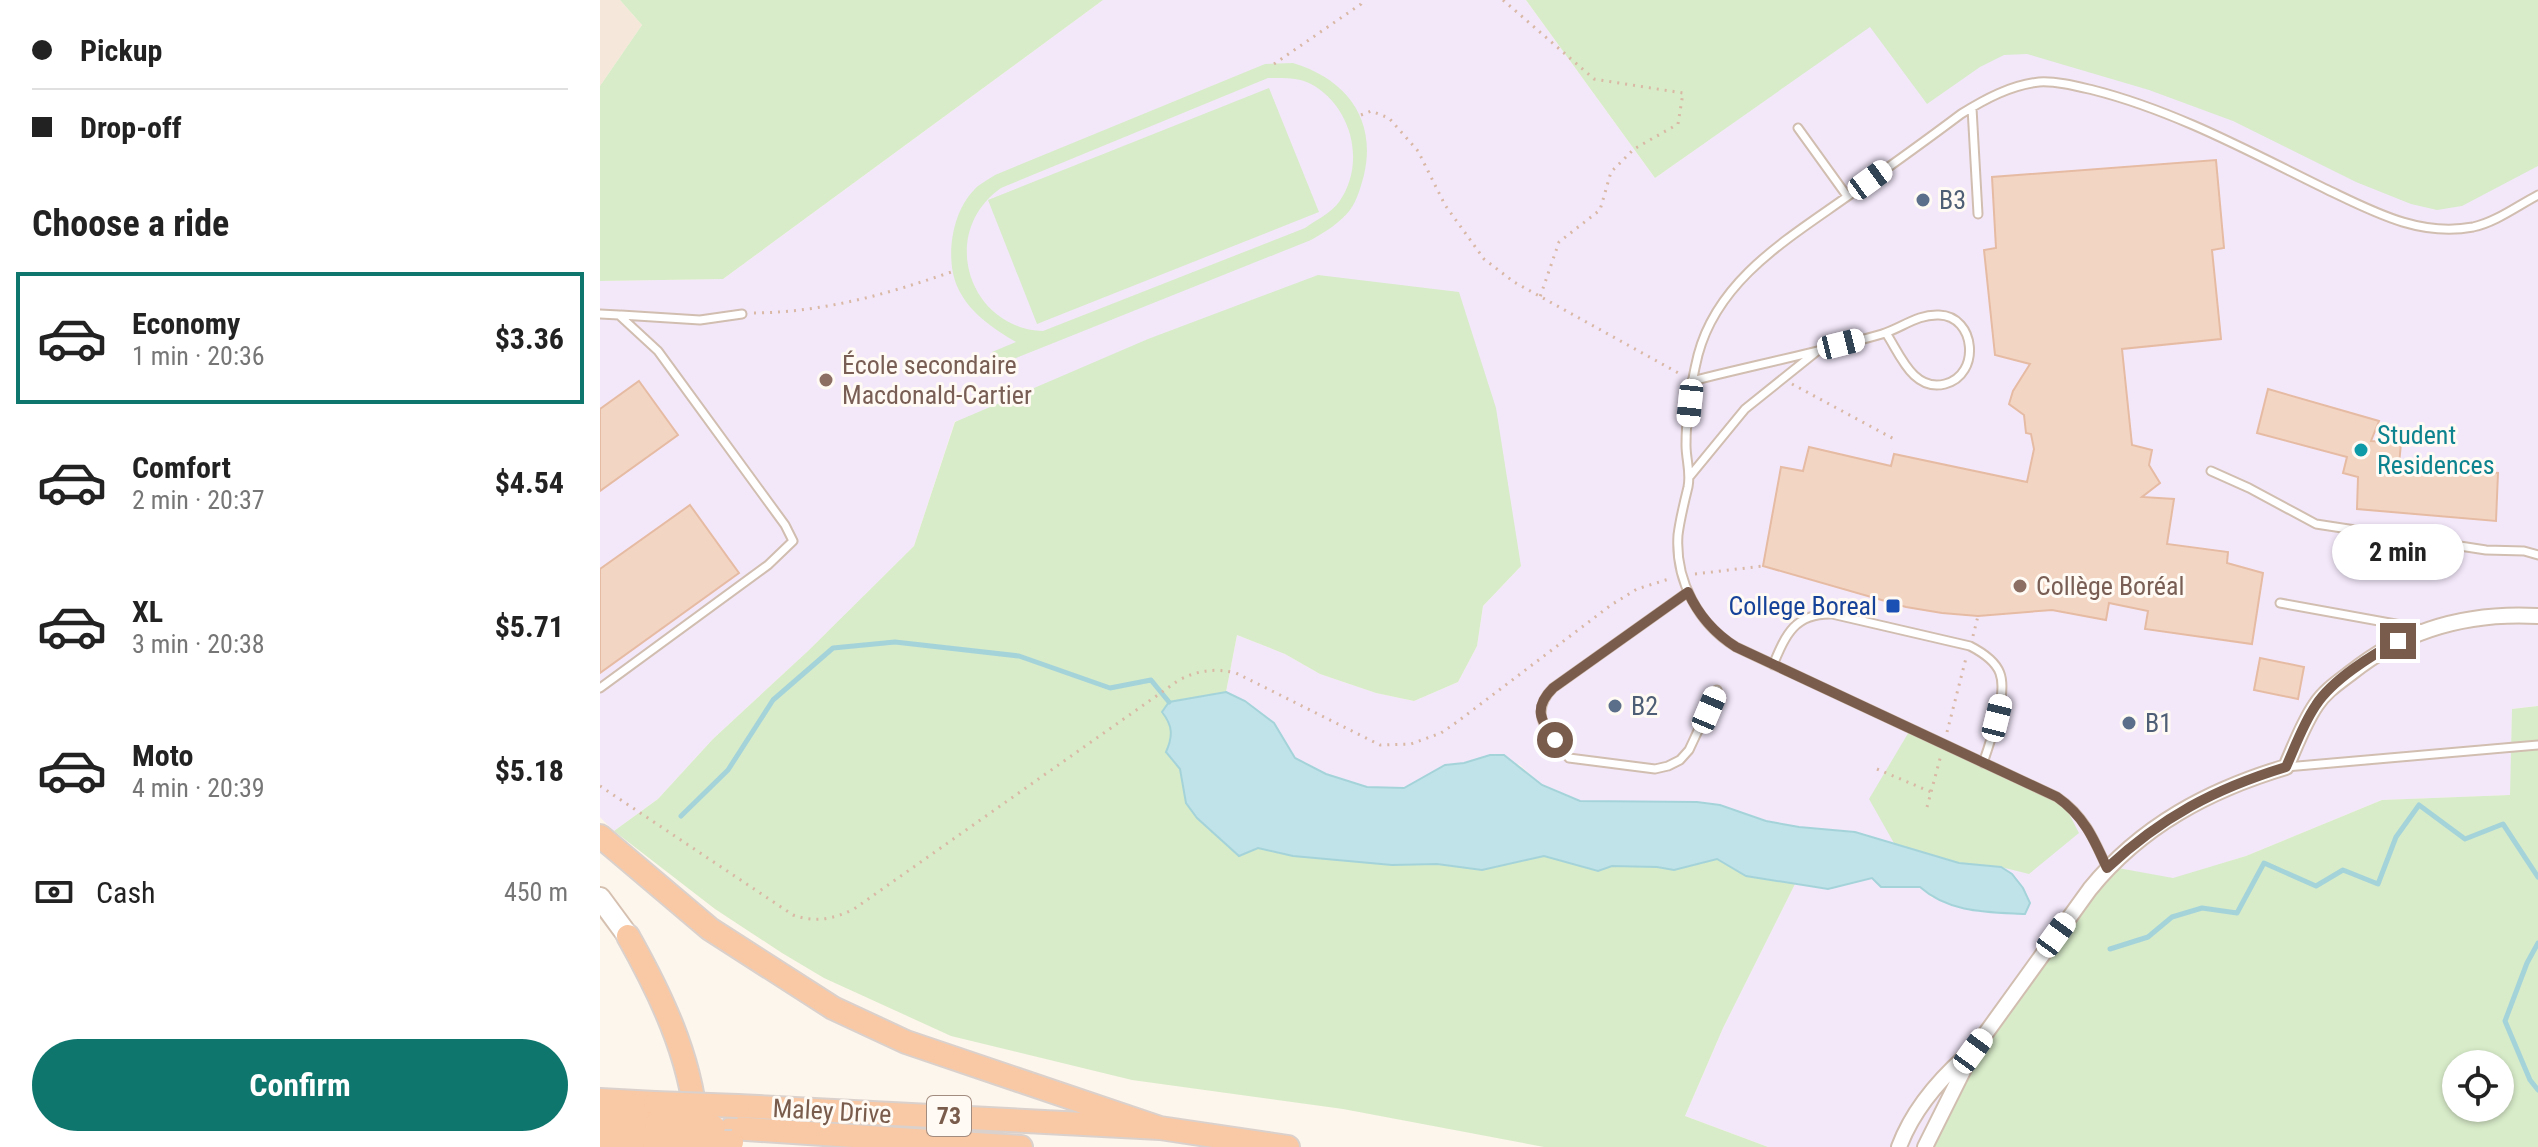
<!DOCTYPE html>
<html lang="en">
<head>
<meta charset="utf-8">
<style>
	body { margin:0; font-family:"Roboto Condensed",sans-serif; background:#f2f2f2; color:#222; height:100vh; display:flex; flex-direction:column; font-size:30px; white-space:nowrap }
	* { box-sizing:border-box; margin:0 }
	p { font-size:26px; color:#767676 }
	.icon { flex:none; width:44px; height:44px; fill:none; stroke:currentColor; stroke-width:2; stroke-linecap:round; stroke-linejoin:round }
	.map { position:relative; flex:1; overflow:hidden }
	.details { display:flex; flex-direction:column; background:#fff; width:600px }
	.details>* { flex:none }
	.banner { display:grid; align-content:center; height:176px; padding:0 32px; background:#fff }
	.buttons { position:absolute; left:1842px; top:1050px; display:grid; gap:16px }
	.buttons a { display:grid; place-items:center; width:72px; height:72px; border-radius:50%; background:#fff; box-shadow:0 2px 6px #0004; font-size:40px }
	.end { position:absolute; width:36px; height:36px; margin:-18px; border:10px solid #7a5c4d; background:#fff; box-shadow:0 0 0 4px #fff }
	.from { border-radius:50% }
	.bubble { position:absolute; height:56px; border-radius:28px; background:#fff; box-shadow:0 2px 6px #0004; font-size:26px; font-weight:700; line-height:56px; text-align:center }
	.car { position:absolute; width:24px; height:48px; margin:-24px -12px; border-radius:10px; box-shadow:0 0 6px 2px #0007; background:linear-gradient(#fff 24%,#345 0 40%,#fff 0 76%,#345 0 86%,#fff 0) }
	.banner b { display:flex; align-items:center; gap:28px; height:76px; font-size:30px }
	.banner b+b { border-top:2px solid #e0e0e0 }
	.banner i { width:20px; height:20px; background:#222 }
	ul { padding:0; list-style:none }
	li { display:flex; align-items:center; gap:24px; height:132px; margin:0 16px 12px; padding:0 16px; border:4px solid transparent; border-radius:0px }
	li div { flex:1 }
	li b { display:block; font-size:30px }
	li em { font-style:normal; font-weight:700 }
	li.on { border-color:#0f766e }
	li>.icon { width:72px; height:72px; stroke-width:1.5 }
	h2 { padding:0 32px; font-size:36px; line-height:96px }
	.pay { display:flex; align-items:center; gap:20px; height:88px; padding:0 32px; font-size:30px }
	.pay p { margin-inline-start:auto }
	.action { display:flex; gap:16px; margin-top:auto; padding:16px 32px }
	.action a { flex:1; height:92px; border-radius:48px; background:#0f766e; color:#fff; font-size:32px; font-weight:700; line-height:92px; text-align:center }
	main { display:flex; flex:1; min-height:0 }
	.map>svg:first-child { display:block }
	.residential { fill:#f5e8da }
	.education { fill:#f3e8fa }
	.green { fill:#d8ecc9; fill-rule:evenodd }
	.water { fill:#bfe3e8; stroke:#a5d3da; stroke-width:2 }
	.lines { fill:none; stroke-linecap:round; stroke-linejoin:round }
	.stream { stroke:#a5d3da; stroke-width:5 }
	.building { fill:#f3d5c3; stroke:#e6bba3; stroke-width:2 }
	.service-casing { stroke:#d1beb0; stroke-width:11 }
	.minor-casing { stroke:#d1beb0; stroke-width:18 }
	.secondary-casing { stroke:#d6c0b0; stroke-width:24 }
	.trunk-casing { stroke:#dad1cd; stroke-width:26 }
	.path { stroke:#d9b8a5; stroke-width:3; stroke-dasharray:2 6; stroke-linecap:butt }
	.service { stroke:#fff; stroke-width:7 }
	.minor { stroke:#fff; stroke-width:14 }
	.secondary { stroke:#fff; stroke-width:20 }
	.trunk { stroke:#f9c8a4; stroke-width:22 }
	.trunk-bridge-casing { stroke:#dad1cd; stroke-width:26; stroke-linecap:butt }
	.trunk-bridge { stroke:#f9c8a4; stroke-width:22 }
	.route { stroke:#7a5c4d; stroke-width:10 }
	.service-dot { fill:#5c6f8a; stroke:#fffaf3; stroke-width:3 }
	.education-dot { fill:#8d6e63; stroke:#fffaf3; stroke-width:3 }
	.culture-dot { fill:#0f9aa8; stroke:#fffaf3; stroke-width:3 }
	.transit-dot { fill:#1a4fb4; stroke:#fffaf3; stroke-width:3 }
	.labels { text-anchor:middle; dominant-baseline:central; stroke-width:6; stroke-linejoin:round; paint-order:stroke }
	.shield { fill:#fffaf3; stroke:#a28b7f; stroke-width:2 }
	.shield-label { font-size:24px; font-weight:bold; fill:#7a5c4d }
	.service-label { font-size:26px; fill:#4e5e75; stroke:#fffaf3; text-anchor:start }
	.education-label { font-size:26px; fill:#785e54; stroke:#fffaf3; text-anchor:start }
	.culture-label { font-size:26px; fill:#0d838f; stroke:#fffaf3; text-anchor:start }
	.transit-label { font-size:26px; fill:#164399; stroke:#fffaf3; text-anchor:end }
	.street-label { font-size:26px; fill:#7a5c4d; stroke:#fffaf3 }
</style>
</head>
<body>
<main>
<section class="details">
<div class="banner">
<b><i class="from"></i>Pickup</b>
<b><i></i>Drop-off</b>
</div>
<h2>Choose a ride</h2>
<ul>
<li class="on"><svg class="icon" aria-label="car" viewBox="0 0 24 24"><path d="M5 17H2v-5l4-1 3-4h7l3 4 3 1v5h-3M9 17h6M6 11h13"/><circle cx="7" cy="17" r="2"/><circle cx="17" cy="17" r="2"/></svg><div><b>Economy</b><p>1 min · 20:36</p></div><em>$3.36</em></li>
<li><svg class="icon" aria-label="car" viewBox="0 0 24 24"><path d="M5 17H2v-5l4-1 3-4h7l3 4 3 1v5h-3M9 17h6M6 11h13"/><circle cx="7" cy="17" r="2"/><circle cx="17" cy="17" r="2"/></svg><div><b>Comfort</b><p>2 min · 20:37</p></div><em>$4.54</em></li>
<li><svg class="icon" aria-label="car" viewBox="0 0 24 24"><path d="M5 17H2v-5l4-1 3-4h7l3 4 3 1v5h-3M9 17h6M6 11h13"/><circle cx="7" cy="17" r="2"/><circle cx="17" cy="17" r="2"/></svg><div><b>XL</b><p>3 min · 20:38</p></div><em>$5.71</em></li>
<li><svg class="icon" aria-label="car" viewBox="0 0 24 24"><path d="M5 17H2v-5l4-1 3-4h7l3 4 3 1v5h-3M9 17h6M6 11h13"/><circle cx="7" cy="17" r="2"/><circle cx="17" cy="17" r="2"/></svg><div><b>Moto</b><p>4 min · 20:39</p></div><em>$5.18</em></li>
</ul>
<div class="pay"><svg class="icon" aria-label="cash" viewBox="0 0 24 24"><path d="M3 7h18v10H3z"/><circle cx="12" cy="12" r="2"/></svg>Cash<p>450 m</p></div>
<div class="action"><a>Confirm</a></div>
</section>
<div class="map">
<svg width="1938" height="1147" viewBox="0 0 1938 1147">
	<rect width="100%" height="100%" fill="#fdf6ec"/>
	<path class="residential" d="M0 0H20L42 25 0 86Z"/>
	<path class="education" d="M503 0H926L1055 178 1270 26 1462 0H1938V706L1912 709 1911 795 1782 800 1646 856 1573 879 1507 866 1321 1147H1168L1085 1116 1123 1028 1196 882 1228 889 1273 878 1303 888 1320 887 1332 898 1380 866 1359 863 1255 832 1199 827 1166 821 1120 805 1097 802 980 801 942 785 920 765 890 755 864 763 845 765 804 788 767 787 726 774 695 758 674 723 645 701 626 692 637 635 685 654 720 674 776 693 814 701 858 682 877 646 883 606 921 566 355 421 314 546 208 651 113 739 58 799 14 831 0 817V281L123 279Z"/>
	<path class="green" d="M20 0H503L123 279 0 281V86L42 25Z
		M926 0H1938V166L1862 206 1837 210 1811 204 1756 182 1633 121 1549 90 1427 54 1404 55 1380 67 1327 104 1270 27 1055 178Z
		M693 63C746 79 777 119 764 175 761 186 757 201 750 210 740 223 725 232 711 240L396 366 392 352 416 342C394 329 368 312 357 286 345 258 352 212 374 190 379 184 388 180 395 175L665 64ZM668 78C683 78 698 77 711 84 751 106 767 162 739 202 731 213 716 220 705 228L443 331C368 328 338 232 401 188Z
		M669 88 719 212 437 324 388 200Z
		M718 275 859 292 896 408 921 566 883 606 877 646 858 682 814 701 776 693 720 674 685 654 637 635 626 692 569 702 562 712C572 726 573 736 566 753L580 769 586 803 597 818 639 856 658 848 693 856 792 865 837 864 882 870 944 856 998 871 1012 866 1057 867 1074 870 1117 859 1146 876 1196 882 1123 1028 1085 1116 1168 1147H944L743 1109 532 1080 351 1036 224 978 182 953 115 909 14 831 58 799 113 739 208 651 314 546 355 422 548 339Z
		M1938 706V1147H1321L1342 1099 1507 866 1573 878 1646 856 1782 800 1910 795 1912 709ZM1856 1064H1900V1108H1856Z
		M1310 730 1462 800 1479 833 1429 874 1401 867 1359 863 1295 845 1269 799Z"/>
	<path class="water" d="M626 692 645 701 674 723 695 758 726 774 767 787 804 788 845 765 864 763 890 755H904L942 785 980 801 1097 802 1120 805 1166 821 1199 827 1255 832 1359 863 1401 867 1412 874 1423 888 1430 903 1425 914C1388 912 1349 913 1320 887H1281L1272 878 1228 889 1146 876 1117 859 1074 870 1057 867 1012 866 998 871 944 856 882 870 837 864 792 865 693 856 658 848 639 856 597 818 586 803 580 769 566 752C573 736 573 726 562 712L569 702Z"/>
	<g class="lines">
		<path class="stream" d="M81 816 128 770 173 700 233 648 295 642 419 656 510 688 551 680 569 702
			M1938 943 1927 963 1905 1021 1930 1080 1938 1090
			M1510 949 1548 937 1572 917 1602 908 1637 913 1664 863 1716 886 1743 870 1778 884 1796 837 1819 805 1865 839 1903 824 1938 877"/>
	</g>
	<path class="building" d="M1616 160 1624 248 1612 250 1621 339 1522 349 1532 445 1552 450 1549 465 1560 483 1542 497 1574 499 1567 544 1628 552 1627 563 1663 573 1652 644 1545 629 1548 611 1509 603 1506 620 1452 610 1378 616 1342 613 1306 607 1163 566 1181 467 1203 471 1209 447 1291 466 1294 454 1427 482 1434 449 1431 434 1426 433 1424 415 1409 404 1413 391 1430 364 1395 355 1384 250 1396 248 1392 177Z
		M39 381 78 435 0 491V409Z
		M1668 389 1779 421 1771 441 1801 443 1799 465 1898 473 1896 521 1757 509 1758 477 1743 473 1747 457 1657 433Z
		M90 505 139 573 0 673V569Z
		M1660 658 1704 667 1698 699 1654 690Z"/>
	<g class="lines">
		<g class="service-casing">
			<path id="service" d="M1372 108 1378 214
				M1198 128 1247 196
				M0 314 19 315 58 351 185 525 193 541 168 565 0 688
				M21 315 100 320 142 314
				M1092 381C1155 365 1220 352 1282 334 1302 328 1317 314 1339 315 1376 316 1381 375 1345 384 1313 392 1300 354 1286 333
				M1611 471 1649 488 1716 524 1886 550 1924 551 1938 555
				M1090 476 1145 409 1216 352
				M1088 592 953 688C926 715 951 735 969 758L1055 769 1068 766 1080 760 1089 750 1117 690
				M1680 603 1823 629
				M1173 665C1186 634 1195 613 1232 614L1370 646C1403 663 1407 678 1398 713 1394 730 1389 746 1383 763
				M1686 767 1938 745
				M1507 868C1494 839 1484 815 1457 797L1136 647C1098 624 1075 580 1078 535 1080 519 1084 503 1088 487 1091 472 1086 460 1086 445 1086 416 1091 384 1098 355 1118 279 1189 238 1248 196 1286 169 1324 142 1361 114 1385 99 1411 85 1439 82 1457 81 1476 86 1493 90 1576 111 1652 153 1728 190 1774 212 1820 237 1873 227 1896 222 1917 206 1938 195"/>
		</g>
		<g class="minor-casing">
			<path id="minor" d="M1299 1147C1312 1112 1339 1080 1366 1056
				M1325 1147 1373 1051 1490 889C1541 826 1609 790 1686 767 1695 747 1703 724 1716 705 1725 691 1739 682 1752 672 1806 629 1869 612 1938 616"/>
		</g>
		<g class="secondary-casing">
			<path id="secondary" d="M0 898 28 936"/>
		</g>
		<g class="trunk-casing">
			<path id="trunk" d="M0 836 110 929 233 1008 306 1042 560 1128
				M28 936C60 993 90 1055 96 1121
				M0 1100 55 1103
				M138 1106 560 1128 688 1147
				M0 1122 56 1124
				M132 1128 421 1147
				M0 1142 53 1141"/>
		</g>
		<path class="path" d="M903 0 994 79 1083 93 1078 124 1034 149 1011 172 1000 210 959 242 940 297
			M674 64 761 4 763 0
			M761 115 771 111 789 118 818 151 845 205 884 259 914 282 1082 375
			M154 313C225 312 288 294 354 271
			M1192 384 1294 439
			M1095 574 1163 566
			M1373 636 1378 616
			M1347 732 1366 658
			M1277 769 1331 792
			M0 786 193 915C215 923 234 919 254 909L579 680C599 670 614 668 636 673L780 745 811 744 841 733 857 722 1011 605 1037 589 1072 578
			M1327 807 1341 755"/>
		<use href="#service" class="service"/>
		<use href="#minor" class="minor"/>
		<use href="#secondary" class="secondary"/>
		<use href="#trunk" class="trunk"/>
		<g class="trunk-bridge-casing">
			<path id="trunk-bridge" d="M55 1103 138 1106
				M56 1124 114 1127
				M53 1141 132 1142"/>
		</g>
		<use href="#trunk-bridge" class="trunk-bridge"/>
	</g>
	<g class="lines">
		<path class="route" d="M955 740C940 720 933 708 953 688L1088 592C1099 616 1114 633 1136 647L1457 797C1484 816 1494 839 1507 868 1562 817 1614 789 1686 767 1695 747 1703 724 1716 705 1732 680 1772 655 1798 641"/>
	</g>
	<g class="service-dot">
		<circle cx="1323" cy="200" r="8"/>
		<circle cx="1015" cy="706" r="8"/>
		<circle cx="1529" cy="723" r="8"/>
	</g>
	<g class="education-dot">
		<circle cx="226" cy="380" r="8"/>
		<circle cx="1420" cy="586" r="8"/>
	</g>
	<circle class="culture-dot" cx="1761" cy="450" r="8"/>
	<rect class="transit-dot" x="1285" y="598" width="16" height="16" rx="4"/>
	<g class="labels">
		<rect class="shield" x="327" y="1096" width="44" height="40" rx="6"/>
		<g class="shield-label">
			<text x="349" y="1116">73</text>
		</g>
		<g class="service-label">
			<text x="1339" y="200">B3</text>
			<text x="1031" y="706">B2</text>
			<text x="1545" y="723">B1</text>
		</g>
		<g class="education-label">
			<text x="242" y="365">École secondaire<tspan x="242" dy="30">Macdonald-Cartier</tspan></text>
			<text x="1436" y="586">Collège Boréal</text>
		</g>
		<g class="culture-label">
			<text x="1777" y="435">Student<tspan x="1777" dy="30">Residences</tspan></text>
		</g>
		<g class="transit-label">
			<text x="1277" y="606">College Boreal</text>
		</g>
		<g class="street-label">
			<text transform="translate(232 1111) rotate(3)">Maley Drive</text>
		</g>
	</g>
</svg>
<div class="buttons">
<a><svg class="icon" aria-label="locate" viewBox="0 0 24 24"><circle cx="12" cy="12" r="6"/><path d="M12 2v4M12 18v4M2 12h4M18 12h4"/></svg></a>
</div>
<i class="end from" style="left:955px;top:740px"></i>
<i class="end" style="left:1798px;top:641px"></i>
<div class="bubble" style="left:1732px;top:524px;width:132px">2 min</div>
<i class="car" style="left:1270px;top:180px;rotate:54deg"></i>
<i class="car" style="left:1241px;top:344px;rotate:76deg"></i>
<i class="car" style="left:1090px;top:403px;rotate:186deg"></i>
<i class="car" style="left:1109px;top:710px;rotate:23deg"></i>
<i class="car" style="left:1397px;top:718px;rotate:14deg"></i>
<i class="car" style="left:1456px;top:935px;rotate:36deg"></i>
<i class="car" style="left:1373px;top:1051px;rotate:36deg"></i>
</div>
</main>
</body>
</html>
